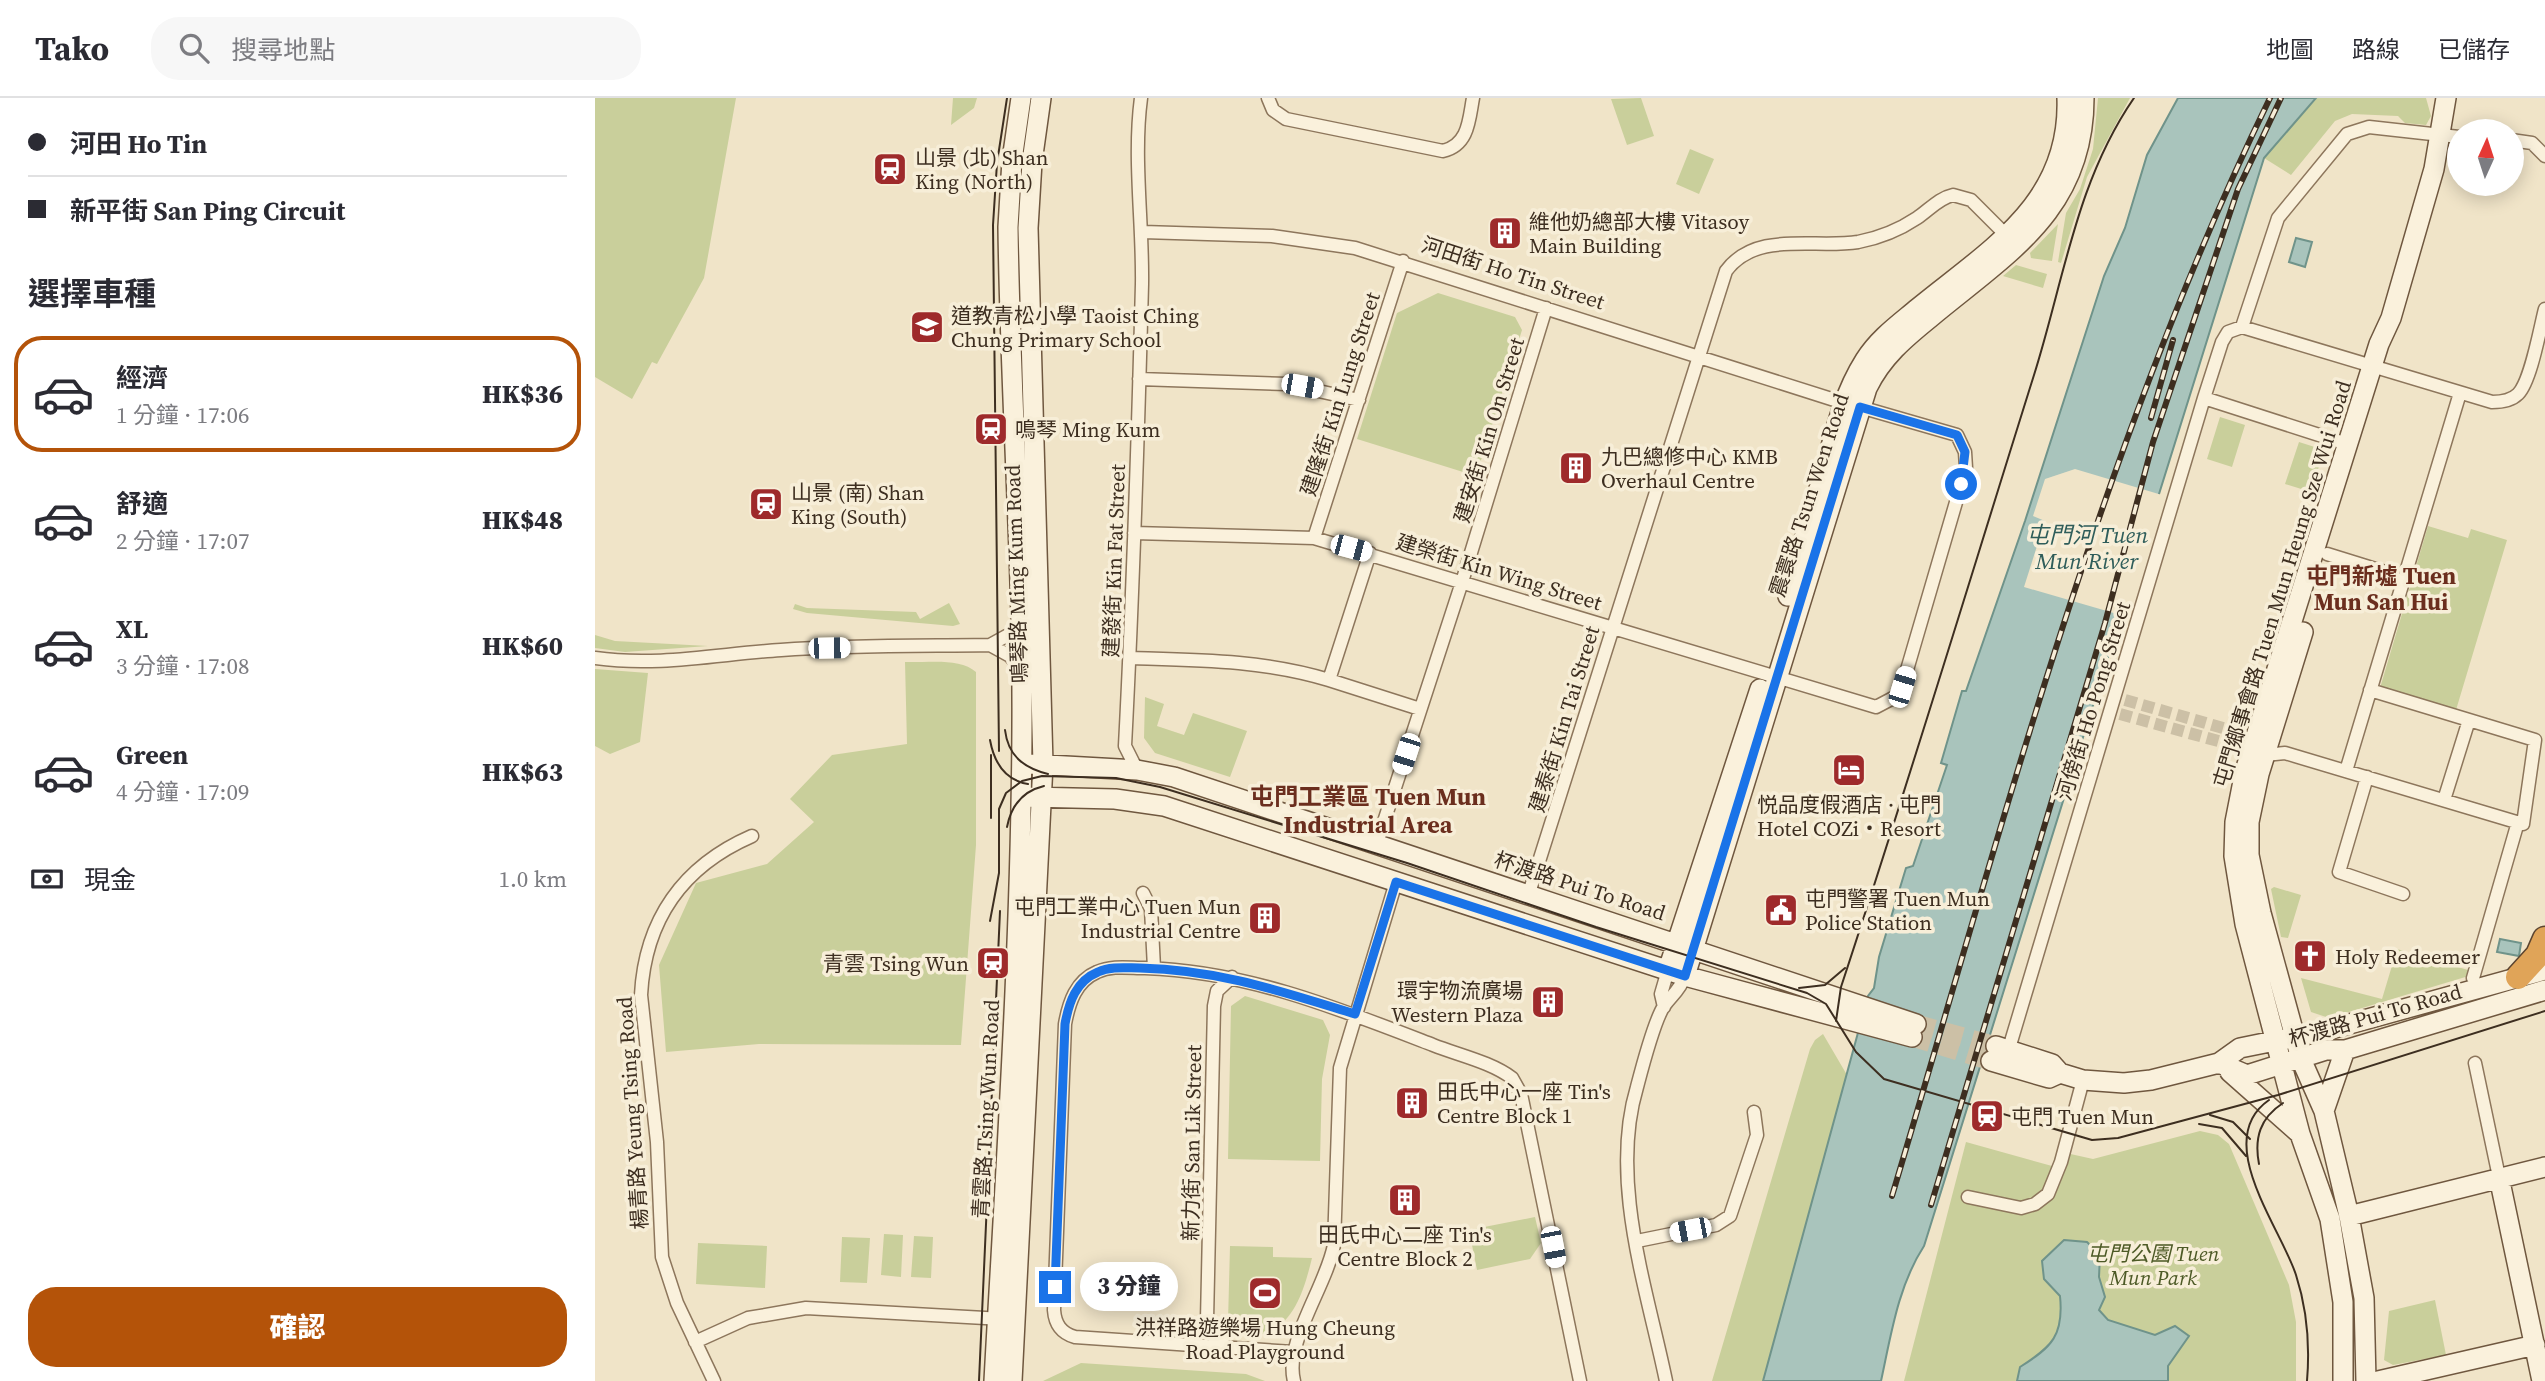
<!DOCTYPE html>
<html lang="zh-TW">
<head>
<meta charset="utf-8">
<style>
	body { margin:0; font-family:"Source Serif 4","Noto Sans TC",serif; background:#f7f7f7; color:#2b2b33; height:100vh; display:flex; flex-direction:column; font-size:26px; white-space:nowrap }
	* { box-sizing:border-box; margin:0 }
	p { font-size:23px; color:#7c7c81 }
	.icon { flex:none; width:38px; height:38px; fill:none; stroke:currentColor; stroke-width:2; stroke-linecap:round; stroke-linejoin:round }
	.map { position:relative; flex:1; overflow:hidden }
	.panel { display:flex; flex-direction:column; background:#fff; width:595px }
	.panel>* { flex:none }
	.hud { display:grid; align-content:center; height:154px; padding:0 28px; background:#fff }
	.needle { width:46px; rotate:3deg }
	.fabs { position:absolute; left:1852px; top:21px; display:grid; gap:14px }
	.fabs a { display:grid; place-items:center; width:77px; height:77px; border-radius:50%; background:#fff; box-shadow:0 4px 18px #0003; font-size:35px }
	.end { position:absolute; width:32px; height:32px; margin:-16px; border:9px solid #1a73e8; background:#fff; box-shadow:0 0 0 4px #fff }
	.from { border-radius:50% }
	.bubble { position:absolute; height:49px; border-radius:24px; background:#fff; box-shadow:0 4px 18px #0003; font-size:23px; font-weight:800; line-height:49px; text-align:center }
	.car { position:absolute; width:21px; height:42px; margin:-21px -10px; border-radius:9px; box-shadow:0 0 5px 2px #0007; background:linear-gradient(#fff 24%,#345 0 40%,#fff 0 76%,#345 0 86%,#fff 0) }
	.hud b { display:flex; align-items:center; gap:24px; height:66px; font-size:26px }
	.hud b+b { border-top:2px solid #e1e1e2 }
	.hud i { width:18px; height:18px; background:#2b2b33 }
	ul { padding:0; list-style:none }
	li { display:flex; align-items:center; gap:21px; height:116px; margin:0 14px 10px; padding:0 14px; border:4px solid transparent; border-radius:28px }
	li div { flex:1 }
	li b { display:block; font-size:26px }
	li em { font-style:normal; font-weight:800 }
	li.selected { border-color:#b45309 }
	li>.icon { width:63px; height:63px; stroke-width:1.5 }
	h2 { padding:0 28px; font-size:32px; line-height:84px }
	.pay { display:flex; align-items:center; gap:18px; height:77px; padding:0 28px; font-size:26px }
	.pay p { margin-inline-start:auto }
	.button { display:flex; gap:14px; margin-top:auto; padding:14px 28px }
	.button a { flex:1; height:80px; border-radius:28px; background:#b45309; color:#fff; font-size:28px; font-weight:800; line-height:80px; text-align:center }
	header { display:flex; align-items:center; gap:42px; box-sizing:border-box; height:98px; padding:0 35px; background:#fff; border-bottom:2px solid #e1e1e2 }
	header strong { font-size:33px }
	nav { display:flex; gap:38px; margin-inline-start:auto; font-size:24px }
	.search { width:490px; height:63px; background:#f7f7f7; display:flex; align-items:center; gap:18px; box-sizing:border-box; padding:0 24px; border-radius:28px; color:#7c7c81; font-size:26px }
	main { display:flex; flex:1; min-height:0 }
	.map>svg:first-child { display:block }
	.green { fill:#c9cf9b }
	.water { fill:#a9c4bc; stroke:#6f938a; stroke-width:2 }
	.pier { fill:#f0e4c8 }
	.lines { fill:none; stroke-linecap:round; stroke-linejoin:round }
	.street-tunnel { stroke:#ccc0a6; stroke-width:12; stroke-dasharray:12 6; stroke-linecap:butt }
	.secondary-tunnel { stroke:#ccc0a6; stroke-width:19; stroke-dasharray:19 10; stroke-linecap:butt }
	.street-casing { stroke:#8d765c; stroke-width:15 }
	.secondary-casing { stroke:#6f573f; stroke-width:22 }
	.highway-casing { stroke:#5b4430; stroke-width:27 }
	.street { stroke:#faf1dc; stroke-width:12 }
	.secondary { stroke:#faf1dc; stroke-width:19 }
	.highway { stroke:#e0a458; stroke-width:24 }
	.tram { stroke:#3d2e20; stroke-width:2 }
	.rail-casing { stroke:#3d2e20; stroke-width:6 }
	.rail { stroke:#f7eed8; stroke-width:3.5; stroke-dasharray:10; stroke-linecap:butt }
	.route { stroke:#1a73e8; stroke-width:9 }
	.labels { text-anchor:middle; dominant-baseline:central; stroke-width:7; stroke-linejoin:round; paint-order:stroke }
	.poi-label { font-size:21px; fill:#3d2e20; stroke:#f7eed8; text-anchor:start }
	.street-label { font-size:21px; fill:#3d2e20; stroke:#f7eed8 }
	.park-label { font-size:21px; font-style:italic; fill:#4d5a26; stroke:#f7eed8 }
	.water-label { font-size:23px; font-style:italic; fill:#2f5d5a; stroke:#f7eed8 }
	.neighbourhood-label { font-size:23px; font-weight:bold; fill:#6b2e1e; stroke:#f7eed8 }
	.quarter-label { font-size:24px; font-weight:bold; fill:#6b2e1e; stroke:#f7eed8 }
</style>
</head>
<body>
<header>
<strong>Tako</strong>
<div class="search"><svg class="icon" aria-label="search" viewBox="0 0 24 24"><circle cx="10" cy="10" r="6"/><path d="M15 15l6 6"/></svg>搜尋地點</div>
<nav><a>地圖</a><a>路線</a><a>已儲存</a></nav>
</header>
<main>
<section class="panel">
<div class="hud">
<b><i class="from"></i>河田 Ho Tin</b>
<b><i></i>新平街 San Ping Circuit</b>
</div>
<h2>選擇車種</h2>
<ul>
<li class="selected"><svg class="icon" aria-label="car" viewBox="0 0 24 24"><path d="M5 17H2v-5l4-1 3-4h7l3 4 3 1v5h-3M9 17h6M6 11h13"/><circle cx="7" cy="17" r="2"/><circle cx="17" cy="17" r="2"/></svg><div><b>經濟</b><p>1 分鐘 · 17:06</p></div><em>HK$36</em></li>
<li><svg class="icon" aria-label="car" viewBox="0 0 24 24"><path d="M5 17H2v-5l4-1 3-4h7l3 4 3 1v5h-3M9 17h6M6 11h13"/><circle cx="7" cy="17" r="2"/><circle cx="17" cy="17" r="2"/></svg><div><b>舒適</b><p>2 分鐘 · 17:07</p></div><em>HK$48</em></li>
<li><svg class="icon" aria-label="car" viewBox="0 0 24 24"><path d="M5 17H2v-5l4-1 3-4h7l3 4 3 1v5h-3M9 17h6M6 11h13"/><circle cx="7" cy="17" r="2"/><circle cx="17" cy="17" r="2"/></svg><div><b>XL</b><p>3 分鐘 · 17:08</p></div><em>HK$60</em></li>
<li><svg class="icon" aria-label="car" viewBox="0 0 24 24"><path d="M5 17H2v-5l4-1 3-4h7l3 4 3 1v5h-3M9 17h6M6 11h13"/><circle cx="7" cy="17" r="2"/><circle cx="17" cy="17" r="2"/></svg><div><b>Green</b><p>4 分鐘 · 17:09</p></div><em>HK$63</em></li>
</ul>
<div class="pay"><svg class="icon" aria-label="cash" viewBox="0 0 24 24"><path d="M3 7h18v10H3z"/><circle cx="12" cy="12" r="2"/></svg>現金<p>1.0 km</p></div>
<div class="button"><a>確認</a></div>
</section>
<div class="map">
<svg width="1950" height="1283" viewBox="0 0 1950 1283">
	<rect width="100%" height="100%" fill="#f0e4c8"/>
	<path class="green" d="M0 0H141L109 180 62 266 57 264 37 301 0 279Z
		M358 0H382L379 10 356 27Z
		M1046 0 1059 38 1032 47 1016 1Z
		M1503 0H1535L1492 79 1466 165 1463 164 1471 115 1485 91 1498 51Z
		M1722 0H1831L1836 18 1831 27 1810 25 1803 18 1757 16 1740 23 1696 77 1669 60Z
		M1095 51 1119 61 1104 96 1081 86Z
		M1463 126 1457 163 1436 160 1435 155Z
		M1421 167 1452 176 1448 190 1408 178Z
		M843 195 920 219 927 232 881 378 762 341 802 215Z
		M1625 319 1650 327 1637 369 1612 361Z
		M1704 344 1729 352 1716 394 1690 386Z
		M1833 428 1873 440 1876 431 1912 442 1861 612 1785 590Z
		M354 505 365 526 358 528 212 515 198 511 200 506 212 510 321 514 325 521Z
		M0 537 20 543 113 548 30 554 0 550Z
		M310 564C331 565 365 559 381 574V747L366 947 164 946 71 954 64 867 101 785 172 766 219 724 195 701 237 657 312 646Z
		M0 571 53 575 45 644 15 656 0 648Z
		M550 599 569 606 562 628 589 637 598 615 652 633 635 679 560 655 549 640Z
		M1679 789 1706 797 1693 840 1686 839 1676 791Z
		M1802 851 1873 872 1877 877 1734 920 1716 914 1706 880 1787 901Z
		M650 898 728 922 735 937 727 981 725 1063 633 1061 636 908Z
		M1228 936 1252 977 1168 1283H1117L1215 951 1220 942Z
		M1605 1033 1623 1037 1634 1046 1694 1187 1701 1224V1283H1309L1371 1044 1457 1068 1462 1053 1498 1061Z
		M940 1119 946 1145 935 1161 882 1172 874 1132Z
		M289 1136 308 1137 306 1179 286 1177Z
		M319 1138 338 1139 336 1180 316 1179Z
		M247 1139 275 1140 272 1185 245 1184Z
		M103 1145 172 1148 170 1190 101 1186Z
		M635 1148 678 1149V1159L717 1160C710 1188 701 1223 672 1235 665 1238 652 1236 644 1236L633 1224Z
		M1840 1202 1851 1257 1798 1267 1789 1262 1794 1213Z
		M486 1265 651 1276 670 1283H448Z"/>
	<path class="water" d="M1583 0H1721L1669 60 1329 1148C1303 1188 1296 1237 1286 1283H1168L1273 898 1279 890 1284 859 1311 770 1318 768 1352 667 1346 665 1367 593H1371L1430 423 1509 178 1530 130 1552 57Z
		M1701 140 1717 144 1710 169 1694 164Z
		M1905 841 1926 845 1924 858 1902 854Z
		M1469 1142 1492 1144 1505 1157 1504 1179 1510 1199 1504 1212 1513 1222 1560 1237 1580 1228 1594 1238 1573 1268V1283H1422L1425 1269C1457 1249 1469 1237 1465 1198L1449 1181 1447 1163Z"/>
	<path class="pier" d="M1480 371 1567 397 1529 518 1429 489 1450 423 1438 418 1450 381Z"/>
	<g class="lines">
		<path class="street-tunnel" d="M1530 602 1649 636
			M1525 616 1645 649"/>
		<path class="secondary-tunnel" d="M1321 926 1401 948
			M1317 939 1396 963"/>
		<g class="street-casing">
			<path id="street" d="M673 0 678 12 691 21 848 53C874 47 874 21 878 0
				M1916 42 1937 45 1950 58
				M548 134 677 138 760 150 1249 305
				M1647 229 1683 120 1752 36 1774 29 1864 39
				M544 281 692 286 764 302
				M1609 300 1749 345
				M539 435 719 440 1281 609 1300 599 1307 589 1371 370 1370 354 1362 337 1265 309
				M719 440 808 163
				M1732 456 1790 474
				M395 547 415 558 427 572
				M0 560C62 569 124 556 186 552 255 547 325 548 395 547L415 536 426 521
				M535 560C603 562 668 562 734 582L775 455
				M734 582 825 611
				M1775 592 1874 622
				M1645 649 1670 657 1690 655 1928 726 1940 642 1874 622 1849 702
				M542 672 530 648C538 494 543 340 547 186 548 125 538 60 546 0
				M1751 673 1865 295
				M1772 679 1744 774 1808 796
				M782 745 867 484 951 210
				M548 795 556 811 559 870
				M934 795 1131 173C1161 132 1219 151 1263 144 1284 140 1304 132 1322 120 1334 112 1344 100 1358 97L1376 102 1411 137
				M1878 880 1923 724
				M1069 909 1066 896 1073 872
				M1412 957 1609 300 1627 244 1633 234 1647 229 1897 304C1906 304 1916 303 1923 296 1936 283 1945 230 1950 211
				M1880 965 1904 1079
				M1373 1099 1426 1110 1440 1106 1453 1096 1466 1064 1488 982
				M1042 1143 1121 1127 1135 1118 1162 1037 1159 1014
				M100 1244 153 1220 211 1210 408 1221
				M631 1248 615 1235 612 1222 619 908 622 893 637 879
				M698 1254 480 1239C466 1235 460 1226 459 1212L470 926C474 904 481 883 502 874 517 867 534 870 550 870 651 873 745 911 838 947 863 957 896 964 917 980L926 996 985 1283
				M119 1283 82 1205 67 1159 62 1044 46 897C50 822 88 768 157 738
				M699 1283C689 1244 731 1189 739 1147L745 970 801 784
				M1071 1283C1052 1191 1014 1082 1042 989 1047 970 1059 923 1069 908 1077 897 1085 892 1090 878"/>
		</g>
		<g class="secondary-casing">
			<path id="secondary" d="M1193 498C1205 455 1217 413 1230 371 1240 333 1249 295 1270 262 1284 240 1304 226 1323 210 1395 151 1476 105 1472 0
				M1708 534 1664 676 1654 724V757L1666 815 1706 961 1729 1013 1754 1118 1769 1200 1771 1283
				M435 666 542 672 579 679 1321 926
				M435 699 520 701 569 708 1090 878 1317 939
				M1073 872 1165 591
				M1090 878 1272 290C1287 259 1310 240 1336 219 1413 155 1489 112 1489 0
				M1401 948 1457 966 1465 975 1488 982 1529 985 1556 982 1624 965 1645 950 1729 933 1950 872
				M1396 963 1454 980 1465 975
				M1624 965 1652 977 1731 952H1750L1950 892
				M1635 974 1705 1036
				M1729 1013 1750 952
				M1904 1079 1947 1283
				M1754 1118 1950 1069
				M399 1283C411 1065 426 846 427 628 428 461 415 295 413 129L417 62 426 0
				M417 1283 448 666 433 130 437 64 446 0
				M1748 1283V1204L1735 1121 1705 1036 1650 826 1639 758 1640 724 1650 673 1784 246 1796 220 1839 71 1851 0
				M1783 1283 1940 1247"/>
		</g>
		<g class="highway-casing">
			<path id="highway" d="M1923 879 1943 857 1950 841"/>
		</g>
		<use href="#street" class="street"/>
		<use href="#secondary" class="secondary"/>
		<use href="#highway" class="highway"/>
		<path class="tram" d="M410 632C413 658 429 670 453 676
			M395 642C399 664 409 682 433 686
			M404 653 398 127 402 65 412 0
			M396 657V720
			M412 729C416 708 428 693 449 688
			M395 823 404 775V711L411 695 427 683 447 678 521 680 565 689 812 765 1001 829 1212 895 1231 906 1261 954 1289 981 1497 1042 1523 1040 1683 997 1950 913
			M1204 890 1230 887 1250 870
			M1241 923 1246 889C1313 686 1375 481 1439 277 1469 182 1481 84 1539 0
			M1674 1002C1616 1042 1686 1130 1701 1177 1712 1211 1715 1247 1712 1283
			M1615 1017 1638 1024 1655 1041
			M1604 1026 1627 1030 1651 1058
			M1664 1066C1659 1040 1665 1020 1688 1005
			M384 1283 405 813"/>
		<g class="rail-casing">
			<path id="rail" d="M1556 320 1578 242
				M1297 1098C1408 727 1505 349 1675 0
				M1336 1107 1510 525 1558 344 1643 91 1686 0"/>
		</g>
		<use href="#rail" class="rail"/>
	</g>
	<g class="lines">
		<path class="route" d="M460 1189 470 926C474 904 481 883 503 874 516 868 531 870 545 870 625 872 685 893 760 916L801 784 1090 878 1265 309 1362 337 1370 354 1366 386"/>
	</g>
	<defs>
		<g id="station-square" transform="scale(1.75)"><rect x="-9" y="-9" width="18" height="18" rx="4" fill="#9e2a2b" stroke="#f7eed8"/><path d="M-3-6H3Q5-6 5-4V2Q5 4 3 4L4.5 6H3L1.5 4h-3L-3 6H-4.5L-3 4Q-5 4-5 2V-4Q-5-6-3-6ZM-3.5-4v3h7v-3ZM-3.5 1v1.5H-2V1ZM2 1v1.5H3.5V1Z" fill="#fff"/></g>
		<g id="building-square" transform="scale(1.75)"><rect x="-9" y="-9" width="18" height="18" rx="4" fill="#9e2a2b" stroke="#f7eed8"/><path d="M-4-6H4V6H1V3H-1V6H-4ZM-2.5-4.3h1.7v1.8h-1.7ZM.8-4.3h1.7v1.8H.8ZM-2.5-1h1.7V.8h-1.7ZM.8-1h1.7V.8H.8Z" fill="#fff"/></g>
		<g id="school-square" transform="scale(1.75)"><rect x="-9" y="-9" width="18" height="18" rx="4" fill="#9e2a2b" stroke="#f7eed8"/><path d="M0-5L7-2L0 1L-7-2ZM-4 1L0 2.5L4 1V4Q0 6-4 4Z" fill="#fff"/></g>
		<g id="hotel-square" transform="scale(1.75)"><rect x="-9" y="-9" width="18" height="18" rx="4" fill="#9e2a2b" stroke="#f7eed8"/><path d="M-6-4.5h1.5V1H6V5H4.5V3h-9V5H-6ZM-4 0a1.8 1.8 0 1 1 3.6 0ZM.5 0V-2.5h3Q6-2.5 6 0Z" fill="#fff"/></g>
		<g id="civic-square" transform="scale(1.75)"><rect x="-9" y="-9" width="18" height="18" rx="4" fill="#9e2a2b" stroke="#f7eed8"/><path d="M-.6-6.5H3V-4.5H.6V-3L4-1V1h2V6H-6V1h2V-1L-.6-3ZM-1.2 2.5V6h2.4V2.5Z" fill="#fff"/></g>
		<g id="church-square" transform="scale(1.75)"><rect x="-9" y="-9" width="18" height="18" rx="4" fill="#9e2a2b" stroke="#f7eed8"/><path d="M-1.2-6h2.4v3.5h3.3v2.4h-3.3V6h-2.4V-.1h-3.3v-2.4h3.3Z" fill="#fff"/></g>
		<g id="stadium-square" transform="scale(1.75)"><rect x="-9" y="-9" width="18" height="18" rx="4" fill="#9e2a2b" stroke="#f7eed8"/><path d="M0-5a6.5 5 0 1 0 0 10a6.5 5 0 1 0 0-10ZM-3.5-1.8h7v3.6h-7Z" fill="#fff"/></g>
	</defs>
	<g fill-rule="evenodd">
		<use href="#station-square" x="295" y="71"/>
		<use href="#building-square" x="910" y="135"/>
		<use href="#school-square" x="332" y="229"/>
		<use href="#station-square" x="396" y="331"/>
		<use href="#building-square" x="981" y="370"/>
		<use href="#station-square" x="171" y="406"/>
		<use href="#hotel-square" x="1254" y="672"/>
		<use href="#civic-square" x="1186" y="812"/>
		<use href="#building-square" x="670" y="820"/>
		<use href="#church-square" x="1715" y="858"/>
		<use href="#station-square" x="398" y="865"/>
		<use href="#building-square" x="953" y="904"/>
		<use href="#building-square" x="817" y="1005"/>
		<use href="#station-square" x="1392" y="1018"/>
		<use href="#building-square" x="810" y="1102"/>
		<use href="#stadium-square" x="670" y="1195"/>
	</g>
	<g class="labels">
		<g class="poi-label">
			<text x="320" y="59">山景 (北) Shan<tspan x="320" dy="24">King (North)</tspan></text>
			<text x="934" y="123">維他奶總部大樓 Vitasoy<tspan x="934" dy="24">Main Building</tspan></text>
			<text x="356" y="217">道教青松小學 Taoist Ching<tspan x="356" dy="24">Chung Primary School</tspan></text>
			<text x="420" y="331">鳴琴 Ming Kum</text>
			<text x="1006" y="358">九巴總修中心 KMB<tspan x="1006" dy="24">Overhaul Centre</tspan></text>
			<text x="196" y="394">山景 (南) Shan<tspan x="196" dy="24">King (South)</tspan></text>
			<text x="1254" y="706" text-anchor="middle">悦品度假酒店 ∙ 屯門<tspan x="1254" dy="24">Hotel COZi‧Resort</tspan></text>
			<text x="1210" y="800">屯門警署 Tuen Mun<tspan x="1210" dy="24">Police Station</tspan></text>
			<text x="646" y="808" text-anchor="end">屯門工業中心 Tuen Mun<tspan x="646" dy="24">Industrial Centre</tspan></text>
			<text x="1740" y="858">Holy Redeemer</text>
			<text x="374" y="865" text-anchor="end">青雲 Tsing Wun</text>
			<text x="928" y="892" text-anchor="end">環宇物流廣場<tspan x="928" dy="24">Western Plaza</tspan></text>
			<text x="842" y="993">田氏中心一座 Tin's<tspan x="842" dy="24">Centre Block 1</tspan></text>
			<text x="1416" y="1018">屯門 Tuen Mun</text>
			<text x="810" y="1136" text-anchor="middle">田氏中心二座 Tin's<tspan x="810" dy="24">Centre Block 2</tspan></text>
			<text x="670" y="1229" text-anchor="middle">洪祥路遊樂場 Hung Cheung<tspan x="670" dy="24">Road Playground</tspan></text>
		</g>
		<g class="street-label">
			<text transform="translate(918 175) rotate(18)">河田街 Ho Tin Street</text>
			<text transform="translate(745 296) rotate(-72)">建隆街 Kin Lung Street</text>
			<text transform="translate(894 332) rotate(-73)">建安街 Kin On Street</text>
			<text transform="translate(1214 397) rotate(-72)">震寰路 Tsun Wen Road</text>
			<text transform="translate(519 463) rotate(-88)">建發街 Kin Fat Street</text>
			<text transform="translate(904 474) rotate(17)">建榮街 Kin Wing Street</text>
			<text transform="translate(421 476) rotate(-92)">鳴琴路 Ming Kum Road</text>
			<text transform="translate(1687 486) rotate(-73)">屯門鄉事會路 Tuen Mun Heung Sze Wui Road</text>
			<text transform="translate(1498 603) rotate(-73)">河傍街 Ho Pong Street</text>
			<text transform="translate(969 621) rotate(-73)">建泰街 Kin Tai Street</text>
			<text transform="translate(985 788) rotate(18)">杯渡路 Pui To Road</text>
			<text transform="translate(1780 917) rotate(-16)">杯渡路 Pui To Road</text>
			<text transform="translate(391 1011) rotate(-87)">青雲路 Tsing Wun Road</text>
			<text transform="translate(37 1015) rotate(-94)">楊青路 Yeung Tsing Road</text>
			<text transform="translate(597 1045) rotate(-89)">新力街 San Lik Street</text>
		</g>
		<g class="park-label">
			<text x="1558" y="1155">屯門公園 Tuen<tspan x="1558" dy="24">Mun Park</tspan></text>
		</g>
		<g class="water-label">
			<text x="1492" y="437">屯門河 Tuen<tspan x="1492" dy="26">Mun River</tspan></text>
		</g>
		<g class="neighbourhood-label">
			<text x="1786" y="478">屯門新墟 Tuen<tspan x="1786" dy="26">Mun San Hui</tspan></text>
		</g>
		<g class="quarter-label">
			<text x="773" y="698">屯門工業區 Tuen Mun<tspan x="773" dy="28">Industrial Area</tspan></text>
		</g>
	</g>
</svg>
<div class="fabs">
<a><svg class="needle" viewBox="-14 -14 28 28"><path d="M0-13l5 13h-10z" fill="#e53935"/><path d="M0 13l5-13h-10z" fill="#7c7c81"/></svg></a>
</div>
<i class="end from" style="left:1366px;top:386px"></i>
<i class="end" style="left:460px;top:1189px"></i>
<div class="bubble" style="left:485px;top:1164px;width:98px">3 分鐘</div>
<i class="car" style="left:707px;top:288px;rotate:100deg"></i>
<i class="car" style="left:756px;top:450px;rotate:105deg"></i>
<i class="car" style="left:234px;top:550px;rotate:89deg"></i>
<i class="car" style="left:1307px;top:589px;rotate:17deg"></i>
<i class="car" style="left:811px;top:656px;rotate:198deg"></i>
<i class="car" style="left:1095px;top:1132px;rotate:259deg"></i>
<i class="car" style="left:958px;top:1149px;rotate:169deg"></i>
</div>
</main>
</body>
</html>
